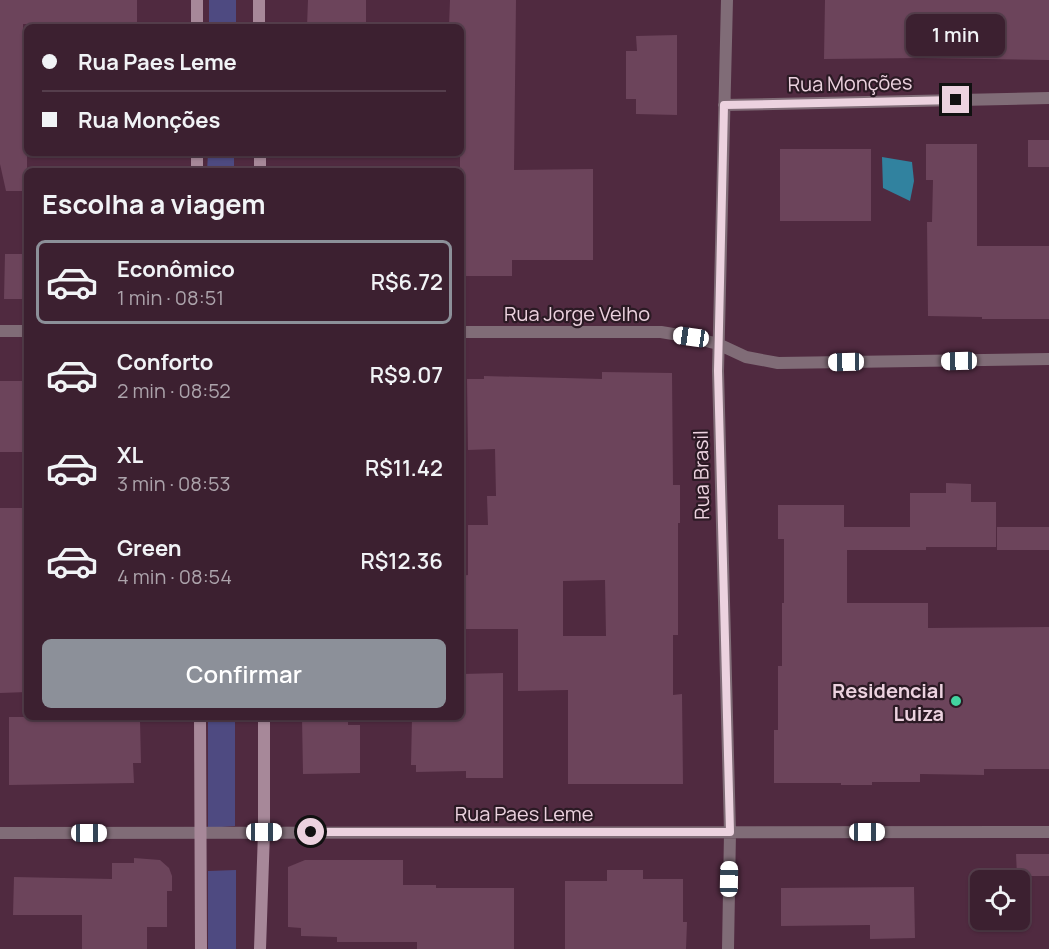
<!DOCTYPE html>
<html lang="pt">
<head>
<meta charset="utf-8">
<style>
	body { margin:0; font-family:Manrope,sans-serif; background:#472d3c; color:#f1f3f6; height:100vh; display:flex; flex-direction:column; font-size:22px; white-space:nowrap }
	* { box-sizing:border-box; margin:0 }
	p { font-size:20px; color:#aca3ab }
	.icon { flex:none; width:33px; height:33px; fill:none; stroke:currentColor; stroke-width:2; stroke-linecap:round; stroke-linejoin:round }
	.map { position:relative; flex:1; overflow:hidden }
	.drawer { position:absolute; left:24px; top:168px; width:440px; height:552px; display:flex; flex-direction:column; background:#3c2030; border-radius:9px; box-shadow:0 2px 4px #0004,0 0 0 2px #553e4c }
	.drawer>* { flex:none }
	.guide { position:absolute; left:24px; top:24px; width:440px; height:132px; border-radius:9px; box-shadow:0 2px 4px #0004,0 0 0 2px #553e4c; display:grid; align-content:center; height:132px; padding:0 18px; background:#3c2030 }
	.buttons { position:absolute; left:970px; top:870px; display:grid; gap:12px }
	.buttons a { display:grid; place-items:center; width:60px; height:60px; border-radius:9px; background:#3c2030; box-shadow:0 2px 4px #0004,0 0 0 2px #553e4c; font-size:30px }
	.end { position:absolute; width:27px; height:27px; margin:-14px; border:8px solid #ecd2df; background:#111; box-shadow:0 0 0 3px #111 }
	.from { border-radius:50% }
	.bubble { position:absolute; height:42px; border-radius:9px; background:#3c2030; box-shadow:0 2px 4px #0004,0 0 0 2px #553e4c; font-size:20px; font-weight:600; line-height:42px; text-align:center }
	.car { position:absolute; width:18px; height:36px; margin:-18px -9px; border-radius:8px; box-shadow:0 0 4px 2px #0007; background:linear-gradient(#fff 24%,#345 0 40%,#fff 0 76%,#345 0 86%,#fff 0) }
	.guide b { display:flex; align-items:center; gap:21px; height:57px; font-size:22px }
	.guide b+b { border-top:2px solid #553e4c }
	.guide i { width:15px; height:15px; background:#f1f3f6 }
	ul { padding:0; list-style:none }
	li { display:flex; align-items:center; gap:18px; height:84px; margin:0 12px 9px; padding:0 6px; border:3px solid transparent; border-radius:9px }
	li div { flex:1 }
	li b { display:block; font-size:22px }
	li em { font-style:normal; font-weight:600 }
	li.current { border-color:#8c9099 }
	li>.icon { width:54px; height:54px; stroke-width:1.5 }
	h2 { padding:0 18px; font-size:27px; line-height:72px }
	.button { display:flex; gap:12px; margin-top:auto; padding:12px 18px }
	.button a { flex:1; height:69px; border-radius:9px; background:#8c9099; color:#fff; font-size:24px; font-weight:600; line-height:69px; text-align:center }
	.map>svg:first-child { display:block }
	.green { fill:#4e4a81 }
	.water { fill:#31829f }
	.building { fill:#6c445b; fill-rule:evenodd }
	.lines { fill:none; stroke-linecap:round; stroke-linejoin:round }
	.street { stroke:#806c77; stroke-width:12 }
	.secondary { stroke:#a78899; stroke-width:12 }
	.route { stroke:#ecd2df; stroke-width:8 }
	.poi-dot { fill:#42d4a0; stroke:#2b1a24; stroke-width:2 }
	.labels { text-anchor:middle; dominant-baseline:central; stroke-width:4.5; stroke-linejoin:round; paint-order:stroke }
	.street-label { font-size:20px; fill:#ecd2df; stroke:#2b1a24 }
	.poi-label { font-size:20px; font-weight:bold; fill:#ecd2df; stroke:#2b1a24; text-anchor:end }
</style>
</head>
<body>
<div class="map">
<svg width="1049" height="949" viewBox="0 0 1049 949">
	<rect width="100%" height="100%" fill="#502a40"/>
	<path class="green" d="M209 0H236V27H209Z
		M208 153H234V171H207Z
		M208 717H235V826L208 828Z
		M236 870V949H208V871Z"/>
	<path class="water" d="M882 157 912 162 914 181 910 201 883 188Z"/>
	<path class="building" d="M0 0H137V25L23 24 24 80H27V191H6L0 164Z
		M308 0H366V27H307Z
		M450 0H516L514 170 593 169V260H512V276H460V27H449Z
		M825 0H1049V60L921 58 824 59Z
		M677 35V115L636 114V99H626V51H637L636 36Z
		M1028 140H1049V167H1028Z
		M926 144H977V246H1049V319H982V317L928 316 927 222H932L933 180H926Z
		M780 149H871V221H780Z
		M5 254H27L26 299H4Z
		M602 372 672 373 673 485H680V523H678V635H673V695L682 694 683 784H568V690L518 691V629H460V576L468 575V525H488L487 496H496L495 449 468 450 467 379H484V376L602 379ZM605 580 606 636H563V581Z
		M0 381H27V452H0Z
		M946 483 971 484V502H996V547H926V550H847V603H928V628L1049 627V769H984V775L920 774V782H872V785H841V783H774V730H778V666H782V603H784V539H778V505H844V527H910V493H946Z
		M0 508H27V692L0 693Z
		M997 527H1049V550H997Z
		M503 673V778H466V771L416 772V765H411L412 717H462V674Z
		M9 717H75V721L140 720 141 763H133L134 783 9 785Z
		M302 717H348V725H360V773L303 774Z
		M1016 854H1049V876H1017Z
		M134 858 160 860 169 868 172 876V891H167V927H147V949H82V915H13L14 877 112 879V863H134Z
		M305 860H403V885H436V888H514V949H417V942H337V937L301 936V928L288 927V867Z
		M607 870H643V879H683V922H687L686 949H565V881H607Z
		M914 887 915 938 870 939V925L781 926V888Z"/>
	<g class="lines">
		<path class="street" d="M727 0 718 371 730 832 728 949
			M724 105 1049 98
			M0 331H27
			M460 332H661L691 337 718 344 746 357 778 363 1049 359
			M0 833 1049 832"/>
		<path class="secondary" d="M197 0V27
			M259 0V27
			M197 153V171
			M260 153V171
			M200 717 201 949
			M260 949 264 832V717"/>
	</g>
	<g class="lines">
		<path class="route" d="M311 832H730L718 371 724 105 956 100"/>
	</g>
	<circle class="poi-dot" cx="956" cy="701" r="6"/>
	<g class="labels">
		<g class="street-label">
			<text transform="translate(850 83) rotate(-1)">Rua Monções</text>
			<text x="577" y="313">Rua Jorge Velho</text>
			<text transform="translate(701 475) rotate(-91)">Rua Brasil</text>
			<text x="524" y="813">Rua Paes Leme</text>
		</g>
		<g class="poi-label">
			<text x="944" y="690">Residencial<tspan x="944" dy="23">Luiza</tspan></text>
		</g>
	</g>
</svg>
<div class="buttons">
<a><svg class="icon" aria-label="locate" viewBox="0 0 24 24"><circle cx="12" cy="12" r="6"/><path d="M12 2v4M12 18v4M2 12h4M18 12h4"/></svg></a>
</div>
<i class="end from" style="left:311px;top:832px"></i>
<i class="end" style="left:956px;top:100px"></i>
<div class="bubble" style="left:906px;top:14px;width:99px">1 min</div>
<i class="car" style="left:691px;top:337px;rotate:278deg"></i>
<i class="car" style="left:959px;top:361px;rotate:269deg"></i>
<i class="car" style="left:846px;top:362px;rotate:269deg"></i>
<i class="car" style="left:264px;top:832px;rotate:90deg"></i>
<i class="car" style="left:867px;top:832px;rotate:90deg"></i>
<i class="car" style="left:89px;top:833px;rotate:90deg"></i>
<i class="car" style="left:729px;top:879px;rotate:1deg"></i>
<div class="guide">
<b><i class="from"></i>Rua Paes Leme</b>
<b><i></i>Rua Monções</b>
</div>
<section class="drawer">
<h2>Escolha a viagem</h2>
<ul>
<li class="current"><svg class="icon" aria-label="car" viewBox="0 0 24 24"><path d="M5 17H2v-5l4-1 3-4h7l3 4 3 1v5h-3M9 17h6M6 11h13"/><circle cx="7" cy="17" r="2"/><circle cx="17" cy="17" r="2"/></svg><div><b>Econômico</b><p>1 min · 08:51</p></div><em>R$6.72</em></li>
<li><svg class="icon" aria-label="car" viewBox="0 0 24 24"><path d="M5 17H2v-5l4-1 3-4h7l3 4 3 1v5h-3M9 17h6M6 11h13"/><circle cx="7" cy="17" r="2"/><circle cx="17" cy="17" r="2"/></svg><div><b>Conforto</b><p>2 min · 08:52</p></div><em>R$9.07</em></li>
<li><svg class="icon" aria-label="car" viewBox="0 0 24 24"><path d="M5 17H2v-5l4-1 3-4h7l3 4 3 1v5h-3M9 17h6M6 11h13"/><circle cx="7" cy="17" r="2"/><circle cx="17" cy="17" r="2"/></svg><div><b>XL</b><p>3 min · 08:53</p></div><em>R$11.42</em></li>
<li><svg class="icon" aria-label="car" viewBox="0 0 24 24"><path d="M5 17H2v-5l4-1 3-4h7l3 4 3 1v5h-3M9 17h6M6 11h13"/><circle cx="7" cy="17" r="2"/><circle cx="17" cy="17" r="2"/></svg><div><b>Green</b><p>4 min · 08:54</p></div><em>R$12.36</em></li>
</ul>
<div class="button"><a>Confirmar</a></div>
</section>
</div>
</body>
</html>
